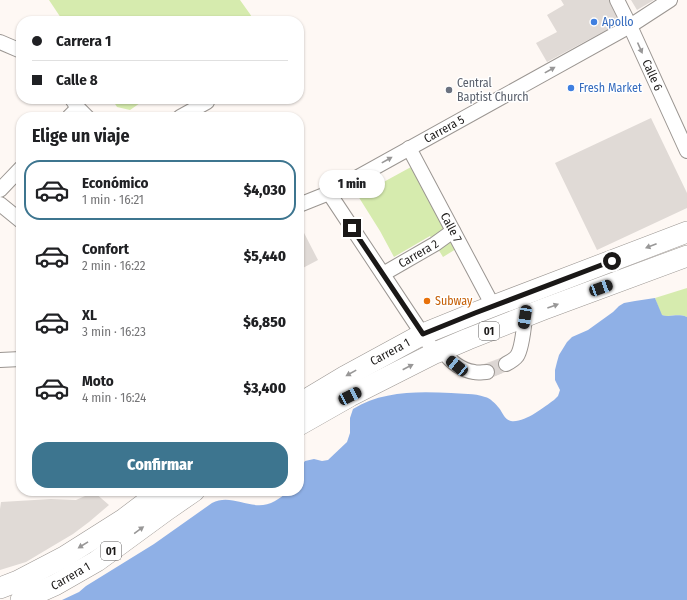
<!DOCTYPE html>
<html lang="es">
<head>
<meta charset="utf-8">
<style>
	body { margin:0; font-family:"Fira Sans Condensed",sans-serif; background:#f6f6f6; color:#202124; height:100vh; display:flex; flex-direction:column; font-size:15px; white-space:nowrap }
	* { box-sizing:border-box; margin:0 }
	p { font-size:13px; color:#757577 }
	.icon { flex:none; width:22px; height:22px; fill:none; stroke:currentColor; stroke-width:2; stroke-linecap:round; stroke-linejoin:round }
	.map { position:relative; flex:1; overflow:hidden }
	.details { position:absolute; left:16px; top:112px; width:288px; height:384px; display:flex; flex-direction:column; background:#fff; border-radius:16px; box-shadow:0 1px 3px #0004 }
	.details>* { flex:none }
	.top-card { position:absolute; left:16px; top:16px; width:288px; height:88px; border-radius:16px; box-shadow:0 1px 3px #0004; display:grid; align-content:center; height:88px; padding:0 16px; background:#fff }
	.end { position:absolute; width:18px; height:18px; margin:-9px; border:5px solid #1a1817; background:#fff; box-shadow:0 0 0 2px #fff }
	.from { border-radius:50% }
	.bubble { position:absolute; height:28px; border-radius:14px; background:#fff; box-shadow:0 1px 3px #0004; font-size:13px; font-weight:800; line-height:28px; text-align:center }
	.car { position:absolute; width:12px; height:24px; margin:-12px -6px; border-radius:5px; box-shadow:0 0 3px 1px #0007; background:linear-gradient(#222 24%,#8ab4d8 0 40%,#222 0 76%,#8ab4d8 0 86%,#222 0) }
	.top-card b { display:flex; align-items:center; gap:14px; height:38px; font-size:15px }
	.top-card b+b { border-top:1px solid #e0e0e0 }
	.top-card i { width:10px; height:10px; background:#202124 }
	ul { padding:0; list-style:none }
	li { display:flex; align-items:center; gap:12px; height:60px; margin:0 8px 6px; padding:0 8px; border:2px solid transparent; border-radius:16px }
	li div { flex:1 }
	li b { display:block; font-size:15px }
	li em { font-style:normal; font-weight:800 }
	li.selected { border-color:#3d758f }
	li>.icon { width:36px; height:36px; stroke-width:1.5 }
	h2 { padding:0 16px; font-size:18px; line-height:48px }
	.button { display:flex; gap:8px; margin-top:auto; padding:8px 16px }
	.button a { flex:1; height:46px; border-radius:16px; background:#3d758f; color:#fff; font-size:16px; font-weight:800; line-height:46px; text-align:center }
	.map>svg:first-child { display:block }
	.green { fill:#d6ebae }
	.water { fill:#8fb0e6 }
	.building { fill:#e0dad6 }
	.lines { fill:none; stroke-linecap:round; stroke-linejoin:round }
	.minor-tunnel { stroke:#dcd6d3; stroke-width:14; stroke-dasharray:14 7; stroke-linecap:butt }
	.minor-casing { stroke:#9b9692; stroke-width:16 }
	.highway-casing { stroke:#9b9692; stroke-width:22 }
	.minor { stroke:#fff; stroke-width:14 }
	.highway { stroke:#fff; stroke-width:21 }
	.oneway { fill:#989797 }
	.route { stroke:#1a1817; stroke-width:5 }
	.shop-dot { fill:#3f7fe0; stroke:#fff; stroke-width:1.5 }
	.worship-dot { fill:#6b7280; stroke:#fff; stroke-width:1.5 }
	.food-dot { fill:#e8710a; stroke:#fff; stroke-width:1.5 }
	.labels { text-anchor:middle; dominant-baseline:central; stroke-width:3; stroke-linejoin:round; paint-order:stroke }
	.shield { fill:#fff; stroke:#5f5d5d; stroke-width:1 }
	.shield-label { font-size:11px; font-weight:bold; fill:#1a1817 }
	.shop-label { font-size:12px; fill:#366cbe; stroke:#fff; text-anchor:start }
	.street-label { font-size:12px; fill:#1a1817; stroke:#fff }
	.worship-label { font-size:12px; fill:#5b616d; stroke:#fff; text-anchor:start }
	.food-label { font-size:12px; fill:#c56008; stroke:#fff; text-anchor:start }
</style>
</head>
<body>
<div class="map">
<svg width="687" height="600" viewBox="0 0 687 600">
	<rect width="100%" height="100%" fill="#fef8f4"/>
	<path class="green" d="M49 0H240L250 14 254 21H63Z
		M112 99H146L130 110 117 107Z
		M411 167 456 249 443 257 430 236 394 257 380 231 358 196Z
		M687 288V317C676 313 671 318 661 315L655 298Z"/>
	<path class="water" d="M655 298 662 315C671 318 676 313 687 317V600H62L79 592 86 586 154 544 212 503C233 492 253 514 275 501 280 498 284 495 288 491H299V469L305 461 314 459 322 461 328 460 347 442 350 433V418L353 409C381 391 418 391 451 393 462 394 474 393 485 397 490 398 496 404 499 408 503 413 504 419 511 421 525 423 544 407 554 400L558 396 560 390 555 380V370L557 362 559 355 567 342 572 337 588 330 613 312 619 306 624 303 635 301Z"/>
	<path class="building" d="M561 0H611L623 21 547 62 536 43 557 32 547 15 564 5Z
		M631 0H654L637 10Z
		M651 118 687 193V208L597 250 555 163Z
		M302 229 318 260 299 270V231Z
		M503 357 508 371 489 378 484 364Z
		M94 492 109 505 89 522 73 534 41 553 26 562 0 570V509L1 502 51 499 76 500Z"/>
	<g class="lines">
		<path class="minor-tunnel" d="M487 372 506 364"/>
		<g class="minor-casing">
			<g id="minor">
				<path id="s1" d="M617 0 630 26 687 151"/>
				<path d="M0 42 21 51"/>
				<path d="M78 108 87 117"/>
				<path d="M69 117 78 108 72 99"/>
				<path d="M180 117 207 102"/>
				<path id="s2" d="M409 148 493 306"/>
				<path d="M0 190 21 168"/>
				<path d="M329 193 435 353"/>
				<path d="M0 204 21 221"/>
				<path id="s3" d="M299 205 329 193 630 26 670 0"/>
				<path id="s4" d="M383 274 435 244 453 231"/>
				<path d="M442 350C450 361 460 370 474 372 478 373 483 372 487 372"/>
				<path d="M0 360 21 359"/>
				<path d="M506 364C510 362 514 360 517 356 522 349 524 327 525 317"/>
			</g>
		</g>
		<g class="highway-casing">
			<g id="highway">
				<path id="s5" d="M299 404 344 377 423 334 475 313 687 232"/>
				<path d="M299 425 350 396 435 353 468 339 544 309 687 256"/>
				<path d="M0 588 18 581 64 557 124 519 161 491"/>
				<path id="s6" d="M21 600 55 585 97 561 168 509 194 491"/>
			</g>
		</g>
		<use href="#minor" class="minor"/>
		<use href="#highway" class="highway"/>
	</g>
	<defs><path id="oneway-solid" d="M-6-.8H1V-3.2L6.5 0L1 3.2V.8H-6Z"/></defs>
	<g class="oneway">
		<use href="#oneway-solid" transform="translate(640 48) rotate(66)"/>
		<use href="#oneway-solid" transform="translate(550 70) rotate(-29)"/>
		<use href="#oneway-solid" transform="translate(387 160) rotate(-29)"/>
		<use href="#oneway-solid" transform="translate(651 246) rotate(159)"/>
		<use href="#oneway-solid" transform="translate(553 306) rotate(-20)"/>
		<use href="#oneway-solid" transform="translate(408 367) rotate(-27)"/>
		<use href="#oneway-solid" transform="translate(351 373) rotate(151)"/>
		<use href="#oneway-solid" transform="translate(139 530) rotate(-36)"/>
		<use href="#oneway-solid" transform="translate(83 545) rotate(148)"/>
	</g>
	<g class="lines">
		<path class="route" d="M352 228 423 334 475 313 612 261"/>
	</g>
	<g class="shop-dot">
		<circle cx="594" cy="22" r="4"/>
		<circle cx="571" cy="88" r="4"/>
	</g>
	<circle class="worship-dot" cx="449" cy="90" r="4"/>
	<circle class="food-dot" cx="427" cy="301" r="4"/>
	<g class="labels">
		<g class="shield">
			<rect x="479" y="322" width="20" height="18" rx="3"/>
			<rect x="101" y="542" width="20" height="18" rx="3"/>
		</g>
		<g class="shield-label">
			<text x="489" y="331">01</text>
			<text x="111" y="551">01</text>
		</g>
		<g class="shop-label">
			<text x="602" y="22">Apollo</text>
			<text x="579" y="88">Fresh Market</text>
		</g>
		<g class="street-label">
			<text stroke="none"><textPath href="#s1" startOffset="83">Calle 6</textPath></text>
			<text stroke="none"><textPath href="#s3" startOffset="164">Carrera 5</textPath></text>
			<text stroke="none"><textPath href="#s2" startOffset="90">Calle 7</textPath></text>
			<text stroke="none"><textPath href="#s4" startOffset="41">Carrera 2</textPath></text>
			<text stroke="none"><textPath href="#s5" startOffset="105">Carrera 1</textPath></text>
			<text stroke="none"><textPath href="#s6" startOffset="55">Carrera 1</textPath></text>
		</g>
		<g class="worship-label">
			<text x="457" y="83">Central<tspan x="457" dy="14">Baptist Church</tspan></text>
		</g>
		<g class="food-label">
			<text x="435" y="301">Subway</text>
		</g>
	</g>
</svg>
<i class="end from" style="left:612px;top:261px"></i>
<i class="end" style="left:352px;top:228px"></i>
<div class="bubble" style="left:319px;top:170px;width:66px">1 min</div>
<i class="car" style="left:601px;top:288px;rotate:70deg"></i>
<i class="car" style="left:525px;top:317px;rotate:189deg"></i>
<i class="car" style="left:457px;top:366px;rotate:309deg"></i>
<i class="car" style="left:350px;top:396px;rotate:64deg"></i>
<div class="top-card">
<b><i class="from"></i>Carrera 1</b>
<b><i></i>Calle 8</b>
</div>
<section class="details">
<h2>Elige un viaje</h2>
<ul>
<li class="selected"><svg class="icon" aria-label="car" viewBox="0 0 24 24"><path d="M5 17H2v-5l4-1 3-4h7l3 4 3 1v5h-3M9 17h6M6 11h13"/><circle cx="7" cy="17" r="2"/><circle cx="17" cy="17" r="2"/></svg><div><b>Económico</b><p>1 min · 16:21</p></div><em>$4,030</em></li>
<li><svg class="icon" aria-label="car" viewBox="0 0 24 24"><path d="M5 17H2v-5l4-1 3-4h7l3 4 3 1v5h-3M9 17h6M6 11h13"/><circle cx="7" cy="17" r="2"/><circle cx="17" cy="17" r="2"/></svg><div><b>Confort</b><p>2 min · 16:22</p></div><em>$5,440</em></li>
<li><svg class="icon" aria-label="car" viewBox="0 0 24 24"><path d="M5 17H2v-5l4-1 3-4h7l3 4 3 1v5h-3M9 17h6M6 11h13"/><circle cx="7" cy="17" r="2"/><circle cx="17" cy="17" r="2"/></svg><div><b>XL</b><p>3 min · 16:23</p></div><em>$6,850</em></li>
<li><svg class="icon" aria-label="car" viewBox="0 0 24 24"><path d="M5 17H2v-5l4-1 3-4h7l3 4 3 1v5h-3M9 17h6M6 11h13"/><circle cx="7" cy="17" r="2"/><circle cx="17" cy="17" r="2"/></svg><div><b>Moto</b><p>4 min · 16:24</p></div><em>$3,400</em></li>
</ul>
<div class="button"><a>Confirmar</a></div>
</section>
</div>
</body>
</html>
